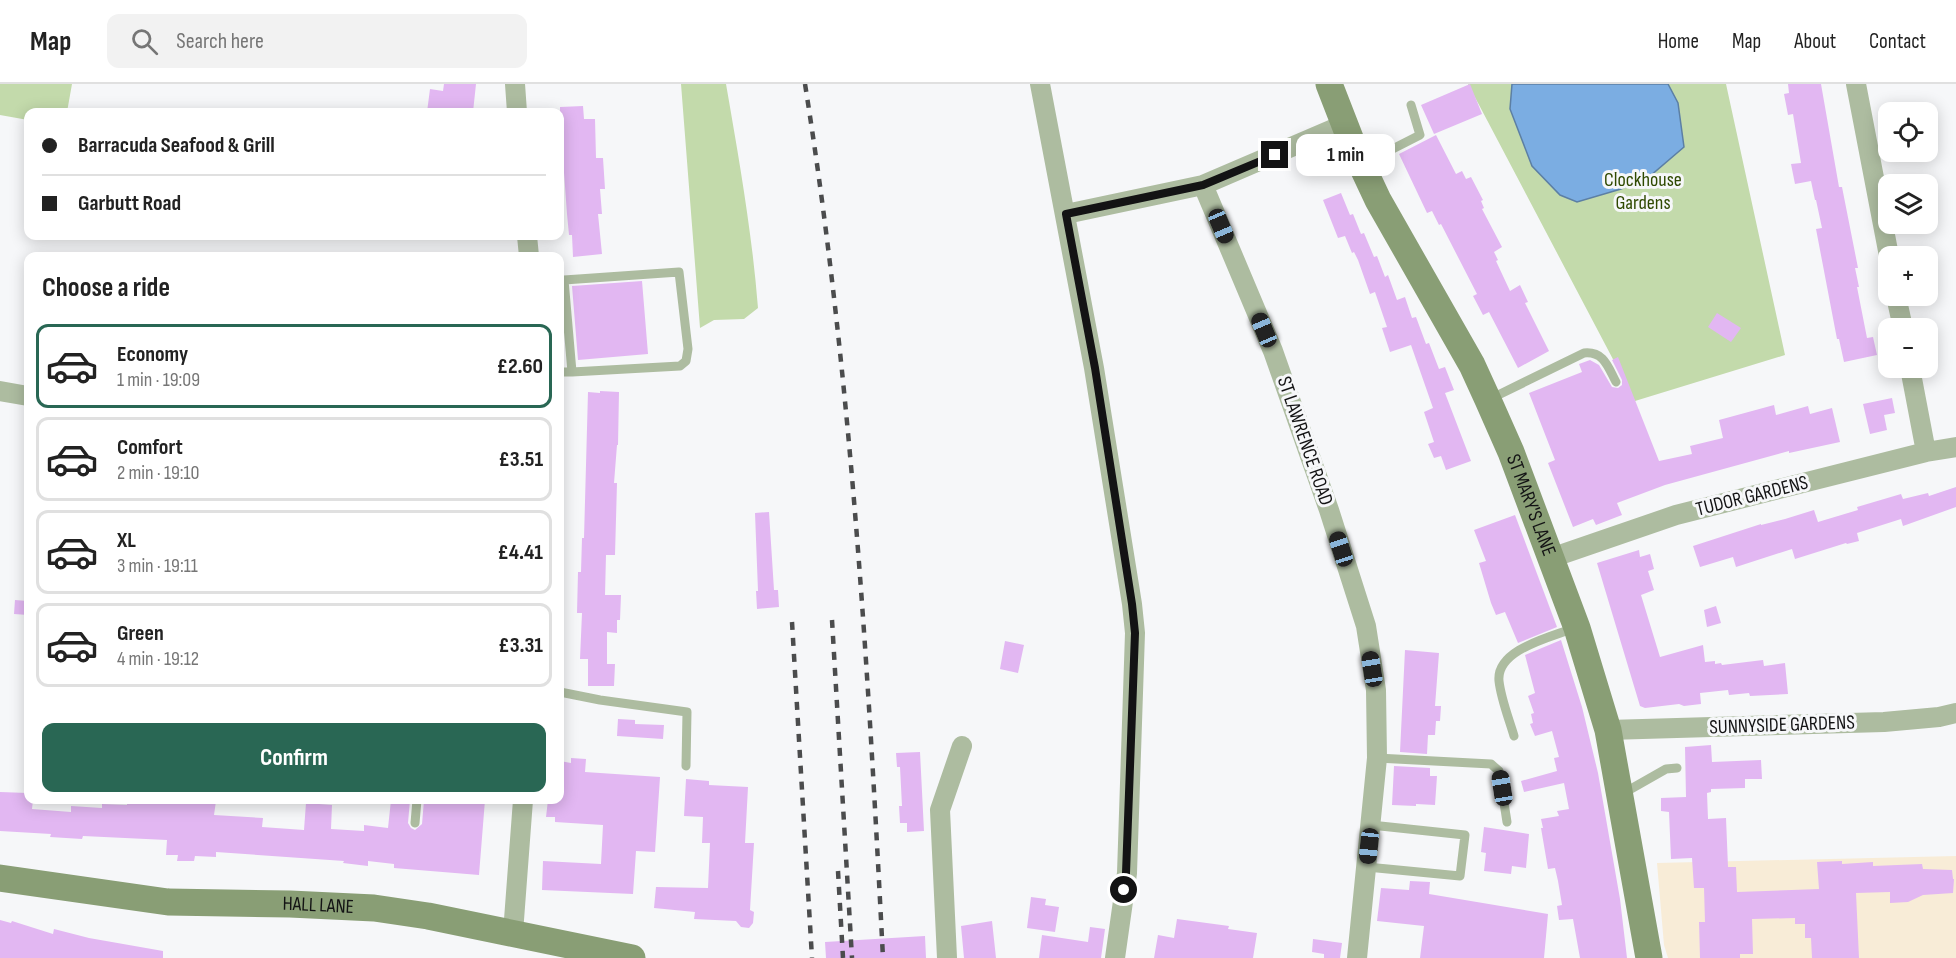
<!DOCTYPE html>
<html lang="en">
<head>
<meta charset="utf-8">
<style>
	body { margin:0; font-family:"Sofia Sans Condensed",sans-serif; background:#f2f2f2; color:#222; height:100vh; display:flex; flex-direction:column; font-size:22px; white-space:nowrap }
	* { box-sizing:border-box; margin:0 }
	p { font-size:20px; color:#767676 }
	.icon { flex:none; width:33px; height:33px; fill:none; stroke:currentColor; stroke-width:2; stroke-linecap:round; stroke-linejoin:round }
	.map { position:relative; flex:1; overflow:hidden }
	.sheet { position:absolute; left:24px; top:168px; width:540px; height:552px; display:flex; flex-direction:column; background:#fff; border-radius:12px; box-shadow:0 3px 15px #0003 }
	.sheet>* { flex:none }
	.top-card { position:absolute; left:24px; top:24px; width:540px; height:132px; border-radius:12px; box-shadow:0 3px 15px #0003; display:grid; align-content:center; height:132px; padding:0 18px; background:#fff }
	.fabs { position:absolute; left:1878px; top:18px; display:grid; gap:12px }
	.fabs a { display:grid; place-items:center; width:60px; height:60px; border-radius:12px; background:#fff; box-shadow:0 3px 15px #0003; font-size:30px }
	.end { position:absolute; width:27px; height:27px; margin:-14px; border:8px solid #131314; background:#fff; box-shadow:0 0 0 3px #fff }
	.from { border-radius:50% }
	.bubble { position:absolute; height:42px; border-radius:12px; background:#fff; box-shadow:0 3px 15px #0003; font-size:20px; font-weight:700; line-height:42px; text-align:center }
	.car { position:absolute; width:18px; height:36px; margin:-18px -9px; border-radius:8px; box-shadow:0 0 4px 2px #0007; background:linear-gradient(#222 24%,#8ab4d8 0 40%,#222 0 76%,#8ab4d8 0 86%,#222 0) }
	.top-card b { display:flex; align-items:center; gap:21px; height:57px; font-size:22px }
	.top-card b+b { border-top:2px solid #e0e0e0 }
	.top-card i { width:15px; height:15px; background:#222 }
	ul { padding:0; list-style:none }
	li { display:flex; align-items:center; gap:18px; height:84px; margin:0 12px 9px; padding:0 6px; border:3px solid #e0e0e0; border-radius:12px }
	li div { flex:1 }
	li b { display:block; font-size:22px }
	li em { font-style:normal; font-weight:700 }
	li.active { border-color:#296754 }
	li>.icon { width:54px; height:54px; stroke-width:1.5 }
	h2 { padding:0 18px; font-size:27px; line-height:72px }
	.button { display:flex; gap:12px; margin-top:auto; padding:12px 18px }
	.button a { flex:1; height:69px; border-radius:12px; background:#296754; color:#fff; font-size:24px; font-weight:700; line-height:69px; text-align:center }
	header { display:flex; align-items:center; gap:36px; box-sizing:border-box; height:84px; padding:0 30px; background:#fff; border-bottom:2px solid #e0e0e0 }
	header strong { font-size:28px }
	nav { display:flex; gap:33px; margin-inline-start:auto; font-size:21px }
	.search { width:420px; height:54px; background:#f2f2f2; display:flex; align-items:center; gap:15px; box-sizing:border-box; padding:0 21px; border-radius:12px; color:#767676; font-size:22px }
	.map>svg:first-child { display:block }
	.education { fill:#f8ecd7 }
	.green { fill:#c3daab }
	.water { fill:#7bade2; stroke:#5c7fa4; stroke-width:1.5 }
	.building { fill:#e2b7f2 }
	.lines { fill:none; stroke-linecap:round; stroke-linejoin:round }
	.lane { stroke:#adbca0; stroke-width:9 }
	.street { stroke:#adbca0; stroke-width:20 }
	.secondary { stroke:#899e75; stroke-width:27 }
	.rail { stroke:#4b4c4d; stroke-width:4.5; stroke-dasharray:8 8; stroke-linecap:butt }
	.route { stroke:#131314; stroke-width:8 }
	.labels { text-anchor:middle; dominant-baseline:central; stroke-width:6; stroke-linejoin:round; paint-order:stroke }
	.park-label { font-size:20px; fill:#2f4900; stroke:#f6f7f9 }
	.street-label { font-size:20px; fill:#131314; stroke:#f6f7f9 }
</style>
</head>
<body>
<header>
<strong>Map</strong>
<div class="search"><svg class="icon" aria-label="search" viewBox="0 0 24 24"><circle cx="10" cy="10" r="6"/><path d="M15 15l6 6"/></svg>Search here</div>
<nav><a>Home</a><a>Map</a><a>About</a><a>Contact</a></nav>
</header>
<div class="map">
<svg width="1956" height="874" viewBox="0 0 1956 874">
	<rect width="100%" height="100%" fill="#f6f7f9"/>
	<path class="education" d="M1956 772V874H1668L1664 861 1657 779Z"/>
	<path class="green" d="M0 0H72L67 28H28V36L0 31Z
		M681 0H726C739 75 752 148 758 224L744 235 714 236 700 244Z
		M1468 0H1726L1785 271 1635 317Z"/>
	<path class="water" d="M1512 0H1668L1678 19 1684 63 1650 92 1621 105 1577 118 1560 111 1532 82 1510 25Z"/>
	<path class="building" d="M444 0H476L473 28H427L430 5 443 7Z
		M1470 0 1482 30 1434 50 1421 21Z
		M1788 0H1821L1839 103H1842L1858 184H1855L1859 203H1857L1867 254 1873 253 1877 271 1844 278 1839 255H1837L1816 145 1822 144 1816 116H1815L1811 97 1795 100 1791 80 1801 79 1793 30 1788 31 1784 10 1789 9Z
		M583 22 584 35H595L596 74H603L605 105H600L602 130H598L602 170 573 173 572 151H569L567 130 563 75H560V23Z
		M1436 51 1456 90 1462 87 1466 95 1471 93 1483 116 1481 117 1484 124 1482 125 1502 163 1494 168 1498 176 1496 177 1510 207 1520 201 1528 218 1525 219 1549 267 1518 284 1489 228 1483 231 1473 212 1477 210 1441 140 1439 141 1432 127 1427 129 1399 70Z
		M1341 109 1350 131 1353 130 1361 150 1364 149 1374 173 1377 172 1385 193 1388 191 1397 216 1405 213 1412 234 1416 233 1426 260 1429 259 1439 285 1445 283 1454 306 1445 309 1471 377 1446 386 1441 372 1434 374 1428 360 1434 358 1424 328 1433 324 1411 261 1390 268 1382 244 1387 243 1375 208 1370 210 1358 176 1354 168 1352 169 1345 152 1338 154 1323 116Z
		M642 197 648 270 578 276 572 202Z
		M1717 229 1741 244 1731 258 1708 243Z
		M1618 273 1659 377 1692 370 1690 362 1723 354 1719 336 1774 321 1776 331 1808 322 1810 330 1832 324 1840 358 1789 369V367L1665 401 1617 419 1622 431 1596 441 1593 435 1573 443 1548 379 1555 376 1529 309 1582 288 1579 280 1590 276 1599 281 1612 303 1618 304 1622 301V296L1612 276Z
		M600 307 619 308 618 361H617L614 399H617L615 471H606L605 511H621L620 536H617V549L607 548V580H615L614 602H588V575H580L582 529H577L578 488H581L582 454H584L588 308 600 309Z
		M1892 314 1895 329 1884 331 1887 346 1870 350 1863 320Z
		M1956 403V423L1903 442 1901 435 1857 449 1859 457 1847 460 1846 459 1795 475 1792 465 1736 483 1733 473 1700 483 1693 462 1761 440V441L1785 435 1814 426 1818 438 1858 426 1857 423 1901 410 1903 415 1928 409 1929 412Z
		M769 428 774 506H778L779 523 757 525 756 507H758L755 429Z
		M1515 431 1557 543 1518 559 1505 528 1496 531 1491 519 1479 479 1486 477 1474 446Z
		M1639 466 1640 473 1650 470 1654 485 1648 487 1654 506 1641 511 1660 573 1703 561 1705 578 1715 577V580L1721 579 1722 581 1763 576 1764 582 1785 579 1788 610 1750 612 1749 609 1729 611 1728 606 1700 609 1701 620 1684 622 1679 620 1645 624 1640 622 1597 479Z
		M15 516 28 517V531L14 530Z
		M1716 522 1721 539 1707 543 1704 526Z
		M1561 556 1582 623 1598 689 1620 815 1627 874H1580L1573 835 1559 836 1557 822 1562 821 1558 797 1555 784 1548 785 1541 744H1543L1541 735 1559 732 1557 727 1569 725 1564 699 1524 708 1521 697 1557 687 1554 674 1559 673 1552 647 1535 652 1530 640 1533 639 1531 630 1534 629 1528 612 1535 609 1525 571Z
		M1005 557 1024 561 1018 589 1000 585Z
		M1405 566 1439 569 1435 622H1441L1440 637H1436L1435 651H1428L1427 670 1400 668Z
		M618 635 635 636V640L664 641 663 655 617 652Z
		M1711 661 1712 678 1761 676 1762 695H1745V704L1711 705V708L1707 709 1708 735 1726 734 1728 783H1736L1737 808 1819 805 1817 778 1842 777V780L1873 778V782L1922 780 1923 785 1952 786 1953 795H1954L1953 809 1923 811 1908 818 1890 819V808L1856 809 1859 874H1812L1811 854H1805V840H1795V834L1752 835 1753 870H1740V874H1700L1699 838H1705L1704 804H1694L1692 774 1671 775 1669 728 1661 727V714L1686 713 1685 663Z
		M920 668 924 747 907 748V739H900L899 722H902L900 683H897L896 669Z
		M571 674 586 675 585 688 660 693 655 768 636 767 633 810 542 806 543 777 601 780 603 741 555 738V733H546L548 716H560V677L571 679Z
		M1394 682 1430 684V692H1437L1435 721 1416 720V722L1392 721Z
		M686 695 709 697V701L748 703 745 759H754L750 826 754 828 753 839 749 844 741 843 736 837 694 835 695 828 654 824 656 803 708 804 710 759H702L703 733 684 732Z
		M0 708 28 709V716H33L32 725 71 728V722L102 724V720L127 721V718L162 720V716H212V717H216L214 731 263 734 262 743 304 746 306 719 332 721 331 745 364 747V741L388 744 391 716H410L408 739 411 744 415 746 422 740 424 716H485L479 791 394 784V780L368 777V782L343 779 344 777 216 768V773L195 772 194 777H177L178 771H166L167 756 83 752 82 755 50 753 51 750 0 747Z
		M1484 743 1529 750 1526 784 1512 782 1511 790 1484 787 1486 769 1481 768Z
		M1410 797 1430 798 1429 810 1548 830 1544 874H1420L1424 842 1377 837 1381 804 1409 806Z
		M1031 813 1046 815 1045 821 1059 823 1055 848 1027 844Z
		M1177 835 1229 842 1228 845 1257 849 1253 874H1154L1158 851 1174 854Z
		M0 836 11 839 12 837 53 850 54 845 89 854 163 867V874H0Z
		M992 837 996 874H964L961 842Z
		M1090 843 1105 845 1101 874H1039L1042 851 1088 858Z
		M925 852 926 874H826L825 858Z
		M1313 855 1342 859 1340 874H1324V870L1312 868Z"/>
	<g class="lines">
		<path class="lane" d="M1365 79 1420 51 1411 21
			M560 288H572L680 282 686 277 688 265 679 188 564 196 572 288
			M1490 315 1584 269C1604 267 1608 283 1616 298
			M560 608 600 616 687 628 686 682
			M1514 652C1509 635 1501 615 1499 597 1496 565 1552 553 1574 544
			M1377 674 1491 680 1499 687 1507 738
			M1622 710 1666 685 1677 684
			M415 739 417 716
			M1367 783 1460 792 1465 751 1371 741"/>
		<path class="street" d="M515 0 517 28
			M1040 0 1094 284 1132 520 1135 549 1127 789 1115 874
			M1856 0 1889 172
			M1203 101 1273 267 1329 426 1366 542 1376 606 1377 674 1357 874
			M1066 130 1203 101 1345 40
			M527 152 529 172
			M1896 212 1903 244
			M1910 284 1926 368
			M0 307 28 312
			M1551 474 1676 431 1926 368 1956 363
			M1608 646 1884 638 1939 633 1956 629
			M513 849 523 716
			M947 874 940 726 962 662"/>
		<g class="secondary">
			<path id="s1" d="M1329 0 1355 67 1378 116 1472 281 1488 316 1511 368 1577 544 1608 646 1649 874"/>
			<path id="s2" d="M0 794 168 818 290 820 374 824 428 832 632 874"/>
		</g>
		<path class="rail" d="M805 0C851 290 868 582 883 874
			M832 536 852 874
			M792 538 812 874
			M838 787 843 874"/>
	</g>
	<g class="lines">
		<path class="route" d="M1124 806 1126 789 1135 549 1132 520 1095 284 1066 130 1203 101 1275 71"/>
	</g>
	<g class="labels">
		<g class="park-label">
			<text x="1643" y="96">Clockhouse<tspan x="1643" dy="23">Gardens</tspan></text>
		</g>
		<g class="street-label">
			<text transform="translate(1305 357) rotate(71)">ST LAWRENCE ROAD</text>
			<text transform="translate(1752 412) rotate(-14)">TUDOR GARDENS</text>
			<text stroke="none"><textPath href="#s1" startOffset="468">ST MARY'S LANE</textPath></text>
			<text transform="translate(1782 641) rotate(-2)">SUNNYSIDE GARDENS</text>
			<text stroke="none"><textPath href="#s2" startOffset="320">HALL LANE</textPath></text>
		</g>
	</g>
</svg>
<div class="fabs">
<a><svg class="icon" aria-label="locate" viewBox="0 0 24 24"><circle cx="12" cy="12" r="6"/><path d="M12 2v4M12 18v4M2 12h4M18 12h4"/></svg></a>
<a><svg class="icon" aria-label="layers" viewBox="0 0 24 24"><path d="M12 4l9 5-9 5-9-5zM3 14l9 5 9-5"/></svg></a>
<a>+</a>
<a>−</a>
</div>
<i class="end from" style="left:1124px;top:806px"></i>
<i class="end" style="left:1275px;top:71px"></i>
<div class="bubble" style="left:1296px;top:50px;width:99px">1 min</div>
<i class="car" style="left:1221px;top:142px;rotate:157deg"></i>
<i class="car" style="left:1264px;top:246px;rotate:337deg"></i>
<i class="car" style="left:1341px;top:465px;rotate:342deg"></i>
<i class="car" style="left:1372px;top:585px;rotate:351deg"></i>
<i class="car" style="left:1502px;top:704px;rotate:351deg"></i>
<i class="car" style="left:1369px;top:762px;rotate:186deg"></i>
<div class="top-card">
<b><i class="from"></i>Barracuda Seafood &amp; Grill</b>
<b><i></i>Garbutt Road</b>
</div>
<section class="sheet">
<h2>Choose a ride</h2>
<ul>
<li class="active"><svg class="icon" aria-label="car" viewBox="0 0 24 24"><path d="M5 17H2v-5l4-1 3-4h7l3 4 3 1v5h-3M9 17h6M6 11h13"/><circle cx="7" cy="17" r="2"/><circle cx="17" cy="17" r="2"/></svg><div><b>Economy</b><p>1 min · 19:09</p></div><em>£2.60</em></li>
<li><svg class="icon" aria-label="car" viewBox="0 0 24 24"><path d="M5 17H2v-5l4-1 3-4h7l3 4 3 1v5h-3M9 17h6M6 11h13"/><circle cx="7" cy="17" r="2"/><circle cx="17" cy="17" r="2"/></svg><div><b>Comfort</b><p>2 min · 19:10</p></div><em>£3.51</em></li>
<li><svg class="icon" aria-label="car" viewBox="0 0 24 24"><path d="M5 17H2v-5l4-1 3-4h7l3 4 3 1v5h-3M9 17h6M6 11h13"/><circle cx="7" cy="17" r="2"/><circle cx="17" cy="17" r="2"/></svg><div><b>XL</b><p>3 min · 19:11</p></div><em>£4.41</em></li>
<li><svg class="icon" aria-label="car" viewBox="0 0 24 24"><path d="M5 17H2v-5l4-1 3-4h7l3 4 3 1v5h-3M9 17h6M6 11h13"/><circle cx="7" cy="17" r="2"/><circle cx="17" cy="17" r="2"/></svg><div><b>Green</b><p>4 min · 19:12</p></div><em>£3.31</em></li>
</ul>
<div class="button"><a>Confirm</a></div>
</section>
</div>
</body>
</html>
